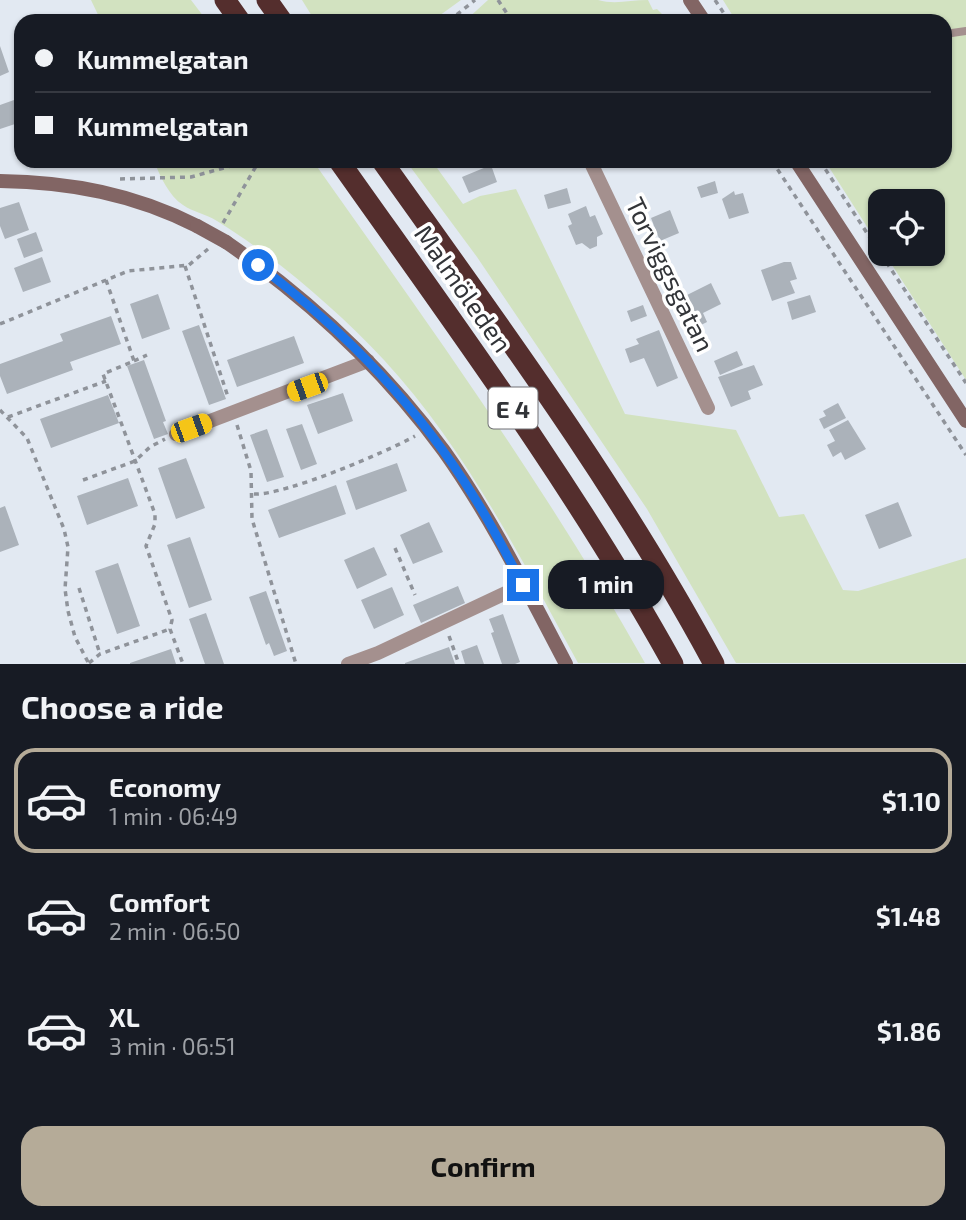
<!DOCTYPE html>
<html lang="en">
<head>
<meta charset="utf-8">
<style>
	body { margin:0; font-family:"Exo 2",sans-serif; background:#242831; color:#f1f3f6; height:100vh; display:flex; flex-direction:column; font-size:26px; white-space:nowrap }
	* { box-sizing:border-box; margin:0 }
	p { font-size:23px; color:#9ea1a6 }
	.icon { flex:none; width:38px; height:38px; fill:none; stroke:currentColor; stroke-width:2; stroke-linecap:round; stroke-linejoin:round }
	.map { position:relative; height:664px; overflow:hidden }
	.drawer { display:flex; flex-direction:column; background:#171b24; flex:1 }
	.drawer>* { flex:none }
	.guide { position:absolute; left:14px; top:14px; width:938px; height:154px; border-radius:21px; box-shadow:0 2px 5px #0004; display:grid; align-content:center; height:154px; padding:0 21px; background:#171b24 }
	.tools { position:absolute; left:868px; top:189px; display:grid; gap:14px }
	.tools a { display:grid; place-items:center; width:77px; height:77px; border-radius:14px; background:#171b24; box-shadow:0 2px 5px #0004; font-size:35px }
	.end { position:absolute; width:32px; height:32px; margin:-16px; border:9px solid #1a73e8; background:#fff; box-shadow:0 0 0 4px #fff }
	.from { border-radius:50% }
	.bubble { position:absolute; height:49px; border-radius:21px; background:#171b24; box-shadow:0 2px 5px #0004; font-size:23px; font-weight:700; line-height:49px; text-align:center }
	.car { position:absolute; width:21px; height:42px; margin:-21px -10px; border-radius:9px; box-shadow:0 0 5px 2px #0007; background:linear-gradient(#f5c518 24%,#345 0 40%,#f5c518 0 76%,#345 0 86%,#f5c518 0) }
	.guide b { display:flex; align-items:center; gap:24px; height:66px; font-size:26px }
	.guide b+b { border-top:2px solid #363941 }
	.guide i { width:18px; height:18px; background:#f1f3f6 }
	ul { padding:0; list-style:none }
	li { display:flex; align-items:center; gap:21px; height:105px; margin:0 14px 10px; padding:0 7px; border:4px solid transparent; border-radius:21px }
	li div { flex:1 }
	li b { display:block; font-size:26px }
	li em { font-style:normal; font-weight:700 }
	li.on { border-color:#b5ab98 }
	li>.icon { width:63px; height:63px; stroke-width:1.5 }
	h2 { padding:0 21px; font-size:32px; line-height:84px }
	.button { display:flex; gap:14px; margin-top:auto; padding:14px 21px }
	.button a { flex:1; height:80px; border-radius:21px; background:#b5ab98; color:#111; font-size:28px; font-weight:700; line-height:80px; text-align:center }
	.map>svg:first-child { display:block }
	.green { fill:#d2e2c0 }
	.building { fill:#abb2ba }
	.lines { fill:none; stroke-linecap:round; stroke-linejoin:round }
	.path { stroke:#8f939a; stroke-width:3.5; stroke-dasharray:5 5; stroke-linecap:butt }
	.lane { stroke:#a4908e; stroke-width:8 }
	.street { stroke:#a4908e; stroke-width:14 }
	.secondary { stroke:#826564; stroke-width:14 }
	.highway { stroke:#542e2d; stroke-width:21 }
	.secondary-bridge { stroke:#826564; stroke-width:14 }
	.route { stroke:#1a73e8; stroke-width:9 }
	.labels { text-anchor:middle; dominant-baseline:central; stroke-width:7; stroke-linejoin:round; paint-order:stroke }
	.shield { fill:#fff; stroke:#707174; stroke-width:2 }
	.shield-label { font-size:24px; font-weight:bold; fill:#323438 }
	.street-label { font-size:26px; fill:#323438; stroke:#fff }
</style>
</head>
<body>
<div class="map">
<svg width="966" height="664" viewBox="0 0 966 664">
	<rect width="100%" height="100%" fill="#e2e9f2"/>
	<path class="green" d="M91 0H191L207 21H101Z
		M302 0H461L432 21H315Z
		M488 0H598C615 5 630 0 648 0L653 10 657 9 669 21H465Z
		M723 0H966V380L885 254H933V201H880V247L825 161H945V21H736Z
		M154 161H313C429 325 547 488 645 663H578C521 558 466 449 384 360 335 308 278 259 217 221 206 214 193 212 183 205 169 196 160 176 154 161Z
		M406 161H432L463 204 480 196 516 189 625 414 736 430 779 517 804 514 843 590 858 591 966 558V663H736L647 509 477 257Z"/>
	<path class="building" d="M0 46 9 72 0 76Z
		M14 100 21 122 0 129V105Z
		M491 165 497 182 469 193 462 177Z
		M715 181 718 193 701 198 697 187Z
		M567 188 571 203 548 209 544 195Z
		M734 191 735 195 743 193 749 213 729 219 722 199Z
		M19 202 29 230 5 239 0 226V208Z
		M586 206 590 217 595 215 603 234 597 237V246L590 249 582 243 576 245 568 226 572 224 568 214Z
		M670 210 679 233 660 241 651 218Z
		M36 232 43 251 24 258 17 239Z
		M42 257 51 282 23 292 14 268Z
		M784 262H791L797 279 790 281 795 293 772 301 761 270Z
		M711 283 721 304 703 313 707 322 689 331 683 316 694 311 687 295Z
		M158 294 170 329 142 339 130 304Z
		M810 295 816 312 792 320 787 302Z
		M643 305 647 316 631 322 627 311Z
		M111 316 121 344 70 362 73 370 7 394 0 376V364L63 341 60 334Z
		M199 325 226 399 209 405 182 331Z
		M659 330 678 378 657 387 644 358 630 363 625 349 639 344 636 339Z
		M294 336 304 363 237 387 227 360Z
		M737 351 743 365 720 375 714 361Z
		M144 360 166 421 163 422 168 434 154 439 127 366Z
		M754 365 763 385 748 391 751 399 731 407 718 377Z
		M343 393 353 421 318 434 307 405Z
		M108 395 119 423 51 448 40 419Z
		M838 403 846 418 824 429 819 419 826 416 823 411Z
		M848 420 866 449 845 460 841 452 833 457 827 445 835 441 829 430Z
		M302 424 317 464 301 470 286 429Z
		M267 429 284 477 267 482 250 435Z
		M186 458 205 508 176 519 158 468Z
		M397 463 407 491 356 510 346 481Z
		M128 478 138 506 87 525 77 496Z
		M336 485 346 514 279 538 268 510Z
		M898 502 912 536 879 549 865 515Z
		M5 506 19 545 0 552V508Z
		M429 522 443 552 413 564 400 535Z
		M190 537 212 600 189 608 167 545Z
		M374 547 387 575 357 589 344 560Z
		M118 563 140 626 117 634 95 571Z
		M458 586 465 603 421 623 413 605Z
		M392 587 404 615 374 629 361 600Z
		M266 591 287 651 274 656 269 643 266 645 249 597Z
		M206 613 224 664H205L189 619Z
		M503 614 520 662 515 664H502L491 633 494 632 489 619Z
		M477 645 484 664H465L461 651Z
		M449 647 455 664H405V663Z
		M171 649 176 664H130V663Z"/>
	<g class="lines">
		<path class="path" d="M498 0 512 21
			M715 0 729 21
			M449 21 475 0
			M772 161 966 455
			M820 161 880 253
			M120 179 191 177 249 161
			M223 223 259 161
			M881 254 966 383
			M185 266 228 397
			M106 280 134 361 103 374 155 514V524L146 546 172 620 170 629 183 664
			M0 324 128 271 189 265 208 249
			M134 361 147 355
			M0 410 27 438 64 529 68 547 65 589 68 611 75 637 89 664
			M8 417 106 381
			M237 425 251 471 252 519 296 664
			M83 480 135 461 150 447 165 439
			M254 494C283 496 387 452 415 436
			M395 548 415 595
			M79 588 100 654
			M449 636 459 664
			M89 663 100 654 170 629"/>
		<path class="lane" d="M945 34 966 31"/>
		<path class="street" d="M590 161 708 408
			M176 434 368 361
			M348 664 378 653 523 585"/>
		<path class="secondary" d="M690 0 704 21
			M796 161 966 421
			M0 181C70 182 134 194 197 226
			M226 242C310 300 383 368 444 451 491 517 528 592 566 664"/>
		<path class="highway" d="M225 0 240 21
			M267 0 282 21
			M339 161C455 325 575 487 673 664
			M382 161C498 324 619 487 714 664"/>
		<path class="secondary-bridge" d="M197 226 226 242"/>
	</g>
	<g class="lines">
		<path class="route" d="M258 265C343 329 418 406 474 497 492 525 507 556 523 585"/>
	</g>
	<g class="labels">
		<rect class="shield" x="488.5" y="387.5" width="49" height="41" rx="5"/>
		<g class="shield-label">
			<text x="513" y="408">E 4</text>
		</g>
		<g class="street-label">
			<text transform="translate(671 274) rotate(64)">Torviggsgatan</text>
			<text transform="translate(464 288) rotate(55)">Malmöleden</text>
		</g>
	</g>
</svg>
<div class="tools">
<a><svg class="icon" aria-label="locate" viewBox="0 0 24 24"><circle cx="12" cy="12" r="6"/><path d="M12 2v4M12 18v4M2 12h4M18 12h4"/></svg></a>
</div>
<i class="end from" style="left:258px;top:265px"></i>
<i class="end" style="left:523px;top:585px"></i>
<div class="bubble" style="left:548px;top:560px;width:116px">1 min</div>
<i class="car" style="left:307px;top:387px;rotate:250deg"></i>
<i class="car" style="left:191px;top:428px;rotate:70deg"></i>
<div class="guide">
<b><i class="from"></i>Kummelgatan</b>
<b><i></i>Kummelgatan</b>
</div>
</div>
<section class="drawer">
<h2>Choose a ride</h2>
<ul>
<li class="on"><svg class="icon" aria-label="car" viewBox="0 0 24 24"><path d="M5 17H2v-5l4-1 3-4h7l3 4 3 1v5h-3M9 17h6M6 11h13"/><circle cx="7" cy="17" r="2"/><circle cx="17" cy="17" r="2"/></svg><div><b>Economy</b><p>1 min · 06:49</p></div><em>$1.10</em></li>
<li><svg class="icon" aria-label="car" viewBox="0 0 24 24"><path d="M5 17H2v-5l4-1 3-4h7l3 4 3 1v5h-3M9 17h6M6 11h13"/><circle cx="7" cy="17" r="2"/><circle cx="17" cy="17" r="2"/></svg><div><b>Comfort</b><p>2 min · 06:50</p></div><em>$1.48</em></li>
<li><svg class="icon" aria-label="car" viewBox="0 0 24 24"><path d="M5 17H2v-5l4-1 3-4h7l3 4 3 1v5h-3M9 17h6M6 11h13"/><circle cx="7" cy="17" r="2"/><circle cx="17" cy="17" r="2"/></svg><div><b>XL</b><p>3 min · 06:51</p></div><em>$1.86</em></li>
</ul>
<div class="button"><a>Confirm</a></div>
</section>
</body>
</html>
